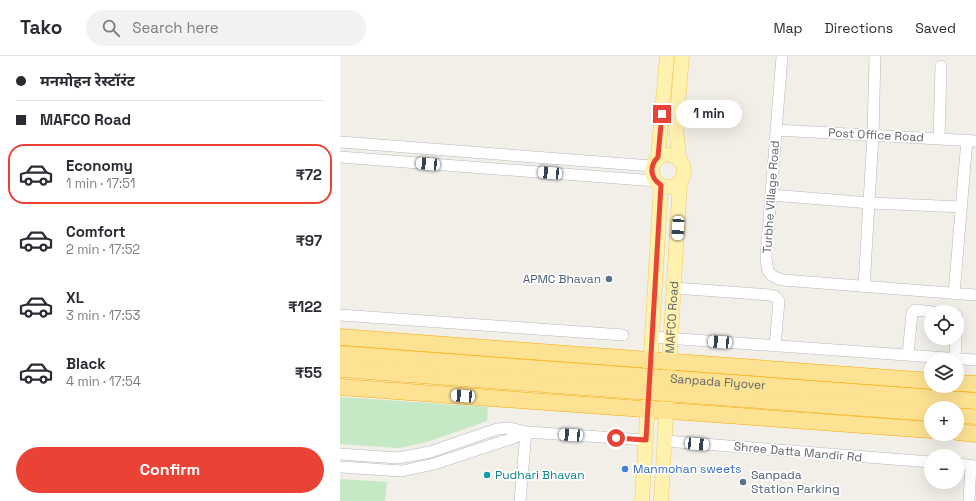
<!DOCTYPE html>
<html lang="en">
<head>
<meta charset="utf-8">
<style>
	body { margin:0; font-family:"Space Grotesk","Noto Sans Devanagari",sans-serif; background:#f2f2f3; color:#2b2b33; height:100vh; display:flex; flex-direction:column; font-size:15px; white-space:nowrap }
	* { box-sizing:border-box; margin:0 }
	p { font-size:13px; color:#7c7c81 }
	.icon { flex:none; width:22px; height:22px; fill:none; stroke:currentColor; stroke-width:2; stroke-linecap:round; stroke-linejoin:round }
	.map { position:relative; flex:1; overflow:hidden }
	.drawer { display:flex; flex-direction:column; background:#fff; width:340px }
	.drawer>* { flex:none }
	.banner { display:grid; align-content:center; height:88px; padding:0 16px; background:#fff }
	.fabs { position:absolute; left:584px; top:249px; display:grid; gap:8px }
	.fabs a { display:grid; place-items:center; width:40px; height:40px; border-radius:50%; background:#fff; box-shadow:0 4px 16px #0002; font-size:20px }
	.end { position:absolute; width:18px; height:18px; margin:-9px; border:5px solid #ea4335; background:#fff; box-shadow:0 0 0 2px #fff }
	.from { border-radius:50% }
	.bubble { position:absolute; height:28px; border-radius:14px; background:#fff; box-shadow:0 4px 16px #0002; font-size:13px; font-weight:700; line-height:28px; text-align:center }
	.car { position:absolute; width:12px; height:24px; margin:-12px -6px; border-radius:5px; box-shadow:0 0 3px 1px #0007; background:linear-gradient(#fff 24%,#345 0 40%,#fff 0 76%,#345 0 86%,#fff 0) }
	.banner b { display:flex; align-items:center; gap:14px; height:38px; font-size:15px }
	.banner b+b { border-top:1px solid #e1e1e2 }
	.banner i { width:10px; height:10px; background:#2b2b33 }
	ul { padding:0; list-style:none }
	li { display:flex; align-items:center; gap:12px; height:60px; margin:0 8px 6px; padding:0 8px; border:2px solid transparent; border-radius:16px }
	li div { flex:1 }
	li b { display:block; font-size:15px }
	li em { font-style:normal; font-weight:700 }
	li.on { border-color:#ea4335 }
	li>.icon { width:36px; height:36px; stroke-width:1.5 }
	.primary-button { display:flex; gap:8px; margin-top:auto; padding:8px 16px }
	.primary-button a { flex:1; height:46px; border-radius:24px; background:#ea4335; color:#fff; font-size:16px; font-weight:700; line-height:46px; text-align:center }
	header { display:flex; align-items:center; gap:24px; box-sizing:border-box; height:56px; padding:0 20px; background:#fff; border-bottom:1px solid #e1e1e2 }
	header strong { font-size:19px }
	nav { display:flex; gap:22px; margin-inline-start:auto; font-size:14px }
	.search { width:280px; height:36px; background:#f2f2f3; display:flex; align-items:center; gap:10px; box-sizing:border-box; padding:0 14px; border-radius:22px; color:#7c7c81; font-size:15px }
	main { display:flex; flex:1; min-height:0 }
	.map>svg:first-child { display:block }
	.green { fill:#c5e8c5 }
	.lines { fill:none; stroke-linecap:round; stroke-linejoin:round }
	.minor-casing { stroke:#b5b8bc; stroke-width:12 }
	.major-casing { stroke:#f2c960; stroke-width:15 }
	.highway-casing { stroke:#f9ab00; stroke-width:17 }
	.minor { stroke:#fff; stroke-width:11 }
	.major { stroke:#fff2af; stroke-width:14 }
	.highway { stroke:#fde293; stroke-width:16 }
	.highway-bridge-casing { stroke:#f9ab00; stroke-width:17; stroke-linecap:butt }
	.highway-bridge { stroke:#fde293; stroke-width:16 }
	.route { stroke:#ea4335; stroke-width:5 }
	.service-dot { fill:#5c6f8a; stroke:#fff; stroke-width:1.5 }
	.shop-dot { fill:#3f7fe0; stroke:#fff; stroke-width:1.5 }
	.culture-dot { fill:#0f9aa8; stroke:#fff; stroke-width:1.5 }
	.labels { text-anchor:middle; dominant-baseline:central; stroke-width:3.5; stroke-linejoin:round; paint-order:stroke }
	.street-label { font-size:12px; fill:#5f6368; stroke:#fff }
	.service-label { font-size:12px; fill:#4e5e75; stroke:#fff; text-anchor:end }
	.shop-label { font-size:12px; fill:#366cbe; stroke:#fff; text-anchor:start }
	.culture-label { font-size:12px; fill:#0d838f; stroke:#fff; text-anchor:start }
</style>
</head>
<body>
<header>
<strong>Tako</strong>
<div class="search"><svg class="icon" aria-label="search" viewBox="0 0 24 24"><circle cx="10" cy="10" r="6"/><path d="M15 15l6 6"/></svg>Search here</div>
<nav><a>Map</a><a>Directions</a><a>Saved</a></nav>
</header>
<main>
<section class="drawer">
<div class="banner">
<b><i class="from"></i>मनमोहन रेस्टॉरंट</b>
<b><i></i>MAFCO Road</b>
</div>
<ul>
<li class="on"><svg class="icon" aria-label="car" viewBox="0 0 24 24"><path d="M5 17H2v-5l4-1 3-4h7l3 4 3 1v5h-3M9 17h6M6 11h13"/><circle cx="7" cy="17" r="2"/><circle cx="17" cy="17" r="2"/></svg><div><b>Economy</b><p>1 min · 17:51</p></div><em>₹72</em></li>
<li><svg class="icon" aria-label="car" viewBox="0 0 24 24"><path d="M5 17H2v-5l4-1 3-4h7l3 4 3 1v5h-3M9 17h6M6 11h13"/><circle cx="7" cy="17" r="2"/><circle cx="17" cy="17" r="2"/></svg><div><b>Comfort</b><p>2 min · 17:52</p></div><em>₹97</em></li>
<li><svg class="icon" aria-label="car" viewBox="0 0 24 24"><path d="M5 17H2v-5l4-1 3-4h7l3 4 3 1v5h-3M9 17h6M6 11h13"/><circle cx="7" cy="17" r="2"/><circle cx="17" cy="17" r="2"/></svg><div><b>XL</b><p>3 min · 17:53</p></div><em>₹122</em></li>
<li><svg class="icon" aria-label="car" viewBox="0 0 24 24"><path d="M5 17H2v-5l4-1 3-4h7l3 4 3 1v5h-3M9 17h6M6 11h13"/><circle cx="7" cy="17" r="2"/><circle cx="17" cy="17" r="2"/></svg><div><b>Black</b><p>4 min · 17:54</p></div><em>₹55</em></li>
</ul>
<div class="primary-button"><a>Confirm</a></div>
</section>
<div class="map">
<svg width="636" height="445" viewBox="0 0 636 445">
	<rect width="100%" height="100%" fill="#f1efe8"/>
	<path class="green" d="M0 341 148 351 147 365 87 386 59 392 0 388Z
		M0 423 47 426 45 445H0Z"/>
	<g class="lines">
		<g class="minor-casing">
			<path id="minor" d="M442 0 426 201C427 216 428 220 443 224L636 239
				M436 74 636 85
				M599 83 601 10
				M0 86 312 110
				M0 101 316 125
				M431 139 530 147 622 151
				M524 231 533 79 535 0
				M334 232 430 239 436 241 439 245 435 290
				M614 238 627 84
				M0 259 283 279
				M617 260V272
				M312 281 636 304
				M568 299 572 257 575 254 593 256
				M615 303 616 282
				M325 385 591 406
				M0 398 58 402 90 396 157 373 170 372 186 376 306 384
				M617 408 636 410
				M0 411 62 415 94 408 173 382 186 376
				M180 445 186 376
				M629 445 631 409"/>
		</g>
		<g class="major-casing">
			<g id="major">
				<circle cx="328" cy="115" r="16"/>
				<path d="M318 101 327 0"/>
				<path d="M339 102 336 71 342 0"/>
				<path d="M302 445 321 129"/>
				<path id="s1" d="M321 445 340 126"/>
			</g>
		</g>
		<g class="highway-casing">
			<path id="highway" d="M0 281 591 325
				M617 327 636 328
				M0 331 591 374
				M617 359 636 360
				M617 376 636 378"/>
		</g>
		<use href="#minor" class="minor"/>
		<use href="#major" class="major"/>
		<use href="#highway" class="highway"/>
		<g class="highway-bridge-casing">
			<g id="highway-bridge">
				<path id="s2" d="M0 298 636 345"/>
				<path d="M0 313 591 357"/>
			</g>
		</g>
		<use href="#highway-bridge" class="highway-bridge"/>
	</g>
	<g class="lines">
		<path class="route" d="M276 382 306 384 321 129C310 122 309 110 318 101L322 58"/>
	</g>
	<g class="service-dot">
		<circle cx="269" cy="223" r="4"/>
		<circle cx="403" cy="426" r="4"/>
	</g>
	<circle class="shop-dot" cx="285" cy="413" r="4"/>
	<circle class="culture-dot" cx="147" cy="419" r="4"/>
	<g class="labels">
		<g class="street-label">
			<text transform="translate(536 79) rotate(3)">Post Office Road</text>
			<text transform="translate(431 141) rotate(-86)">Turbhe Village Road</text>
			<text stroke="none"><textPath href="#s1" startOffset="184">MAFCO Road</textPath></text>
			<text stroke="none"><textPath href="#s2" startOffset="379">Sanpada Flyover</textPath></text>
			<text transform="translate(458 396) rotate(5)">Shree Datta Mandir Rd</text>
		</g>
		<g class="service-label">
			<text x="261" y="223">APMC Bhavan</text>
			<text x="411" y="419" text-anchor="start">Sanpada<tspan x="411" dy="14">Station Parking</tspan></text>
		</g>
		<g class="shop-label">
			<text x="293" y="413">Manmohan sweets</text>
		</g>
		<g class="culture-label">
			<text x="155" y="419">Pudhari Bhavan</text>
		</g>
	</g>
</svg>
<div class="fabs">
<a><svg class="icon" aria-label="locate" viewBox="0 0 24 24"><circle cx="12" cy="12" r="6"/><path d="M12 2v4M12 18v4M2 12h4M18 12h4"/></svg></a>
<a><svg class="icon" aria-label="layers" viewBox="0 0 24 24"><path d="M12 4l9 5-9 5-9-5zM3 14l9 5 9-5"/></svg></a>
<a>+</a>
<a>−</a>
</div>
<i class="end from" style="left:276px;top:382px"></i>
<i class="end" style="left:322px;top:58px"></i>
<div class="bubble" style="left:336px;top:44px;width:66px">1 min</div>
<i class="car" style="left:88px;top:108px;rotate:275deg"></i>
<i class="car" style="left:210px;top:117px;rotate:275deg"></i>
<i class="car" style="left:338px;top:172px;rotate:183deg"></i>
<i class="car" style="left:380px;top:286px;rotate:274deg"></i>
<i class="car" style="left:123px;top:340px;rotate:274deg"></i>
<i class="car" style="left:231px;top:379px;rotate:274deg"></i>
<i class="car" style="left:357px;top:388px;rotate:95deg"></i>
</div>
</main>
</body>
</html>
